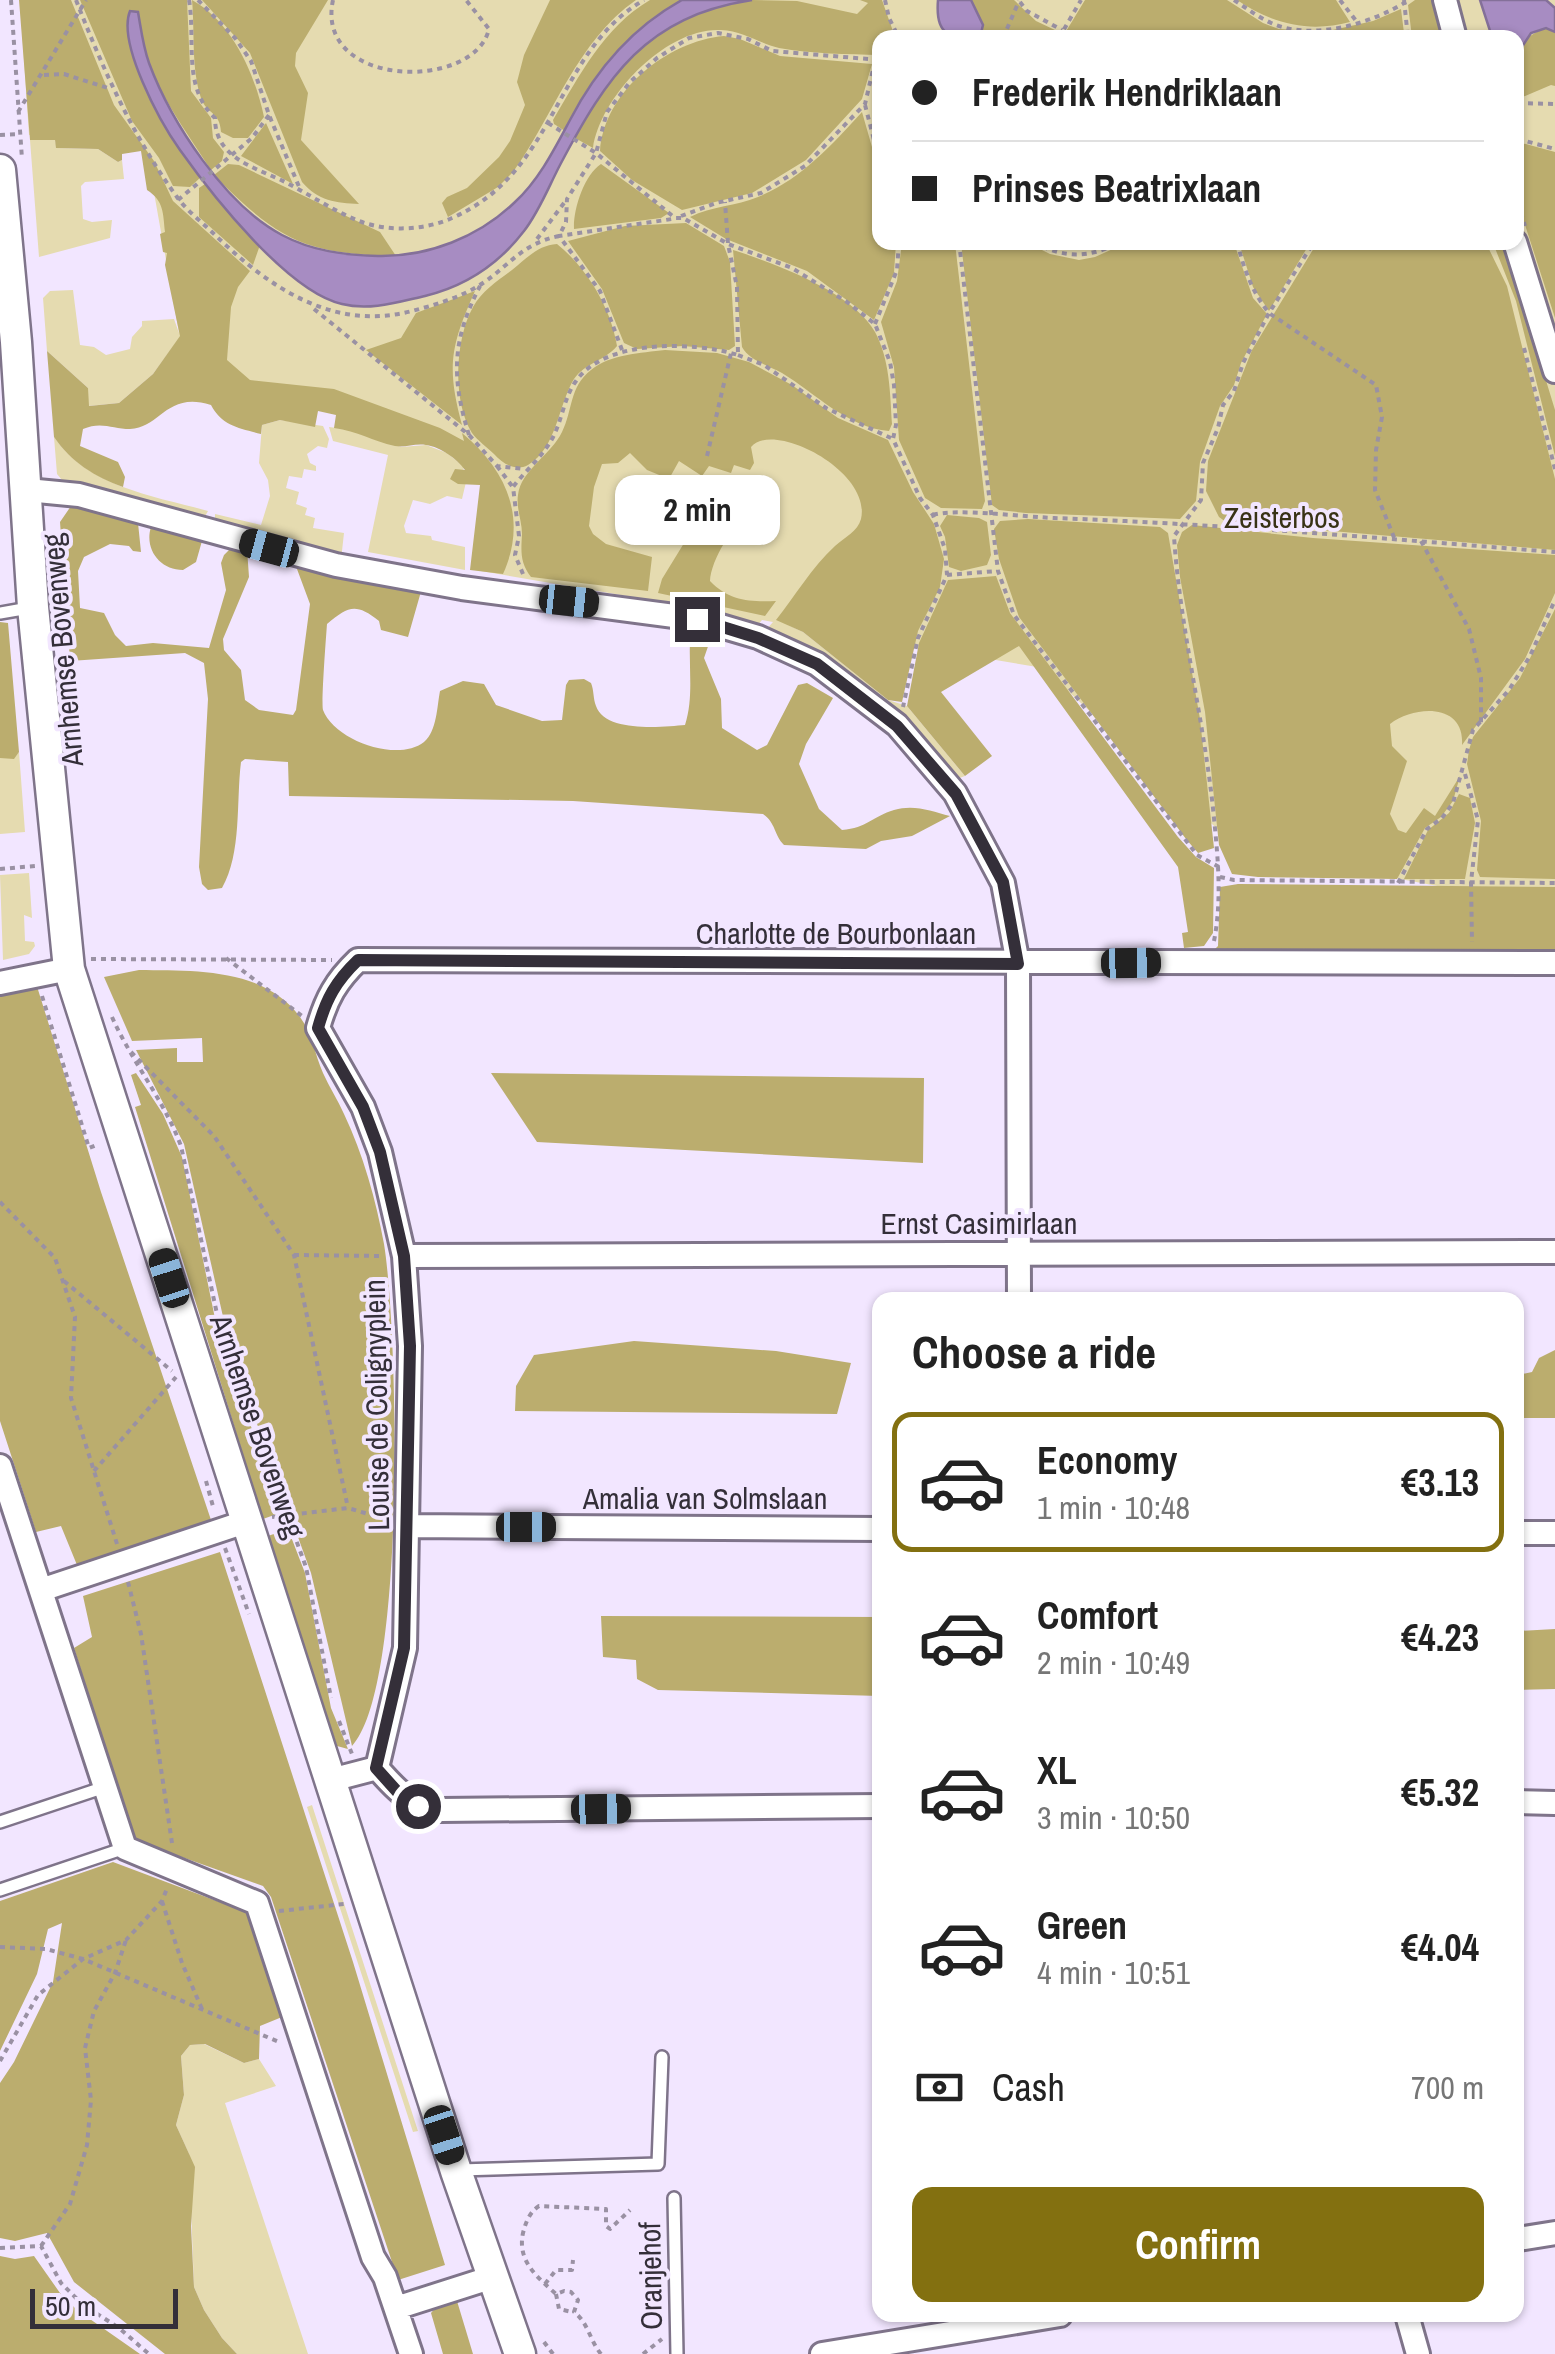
<!DOCTYPE html>
<html lang="en">
<head>
<meta charset="utf-8">
<style>
	body { margin:0; font-family:"Archivo Narrow",sans-serif; background:#f2f2f2; color:#222; height:100vh; display:flex; flex-direction:column; font-size:38px; white-space:nowrap }
	* { box-sizing:border-box; margin:0 }
	p { font-size:32px; color:#767676 }
	.icon { flex:none; width:55px; height:55px; fill:none; stroke:currentColor; stroke-width:2; stroke-linecap:round; stroke-linejoin:round }
	.map { position:relative; flex:1; overflow:hidden }
	.sheet { position:absolute; left:872px; top:1292px; width:652px; height:1030px; display:flex; flex-direction:column; background:#fff; border-radius:20px; box-shadow:0 2px 8px #0004 }
	.sheet>* { flex:none }
	.banner { position:absolute; left:872px; top:30px; width:652px; height:220px; border-radius:20px; box-shadow:0 2px 8px #0004; display:grid; align-content:center; height:220px; padding:0 40px; background:#fff }
	.scale { position:absolute; left:30px; bottom:25px; width:148px; box-sizing:border-box; padding-left:10px; border:5px solid #342f39; border-top:0; font-size:28px; line-height:35px; white-space:nowrap; color:#342f39; -webkit-text-stroke:8px #f2e6ff; paint-order:stroke }
	.end { position:absolute; width:45px; height:45px; margin:-22px; border:12px solid #342f39; background:#fff; box-shadow:0 0 0 5px #fff }
	.from { border-radius:50% }
	.bubble { position:absolute; height:70px; border-radius:20px; background:#fff; box-shadow:0 2px 8px #0004; font-size:32px; font-weight:800; line-height:70px; text-align:center }
	.car { position:absolute; width:30px; height:60px; margin:-30px -15px; border-radius:12px; box-shadow:0 0 8px 2px #0007; background:linear-gradient(#222 24%,#8ab4d8 0 40%,#222 0 76%,#8ab4d8 0 86%,#222 0) }
	.banner b { display:flex; align-items:center; gap:35px; height:95px; font-size:38px }
	.banner b+b { border-top:2px solid #e0e0e0 }
	.banner i { width:25px; height:25px; background:#222 }
	ul { padding:0; list-style:none }
	li { display:flex; align-items:center; gap:30px; height:140px; margin:0 20px 15px; padding:0 20px; border:5px solid transparent; border-radius:20px }
	li div { flex:1 }
	li b { display:block; font-size:38px }
	li em { font-style:normal; font-weight:800 }
	li.active { border-color:#837010 }
	li>.icon { width:90px; height:90px; stroke-width:1.5 }
	h2 { padding:0 40px; font-size:45px; line-height:120px }
	.pay { display:flex; align-items:center; gap:25px; height:110px; padding:0 40px; font-size:38px }
	.pay p { margin-inline-start:auto }
	.cta { display:flex; gap:20px; margin-top:auto; padding:20px 40px }
	.cta a { flex:1; height:115px; border-radius:20px; background:#837010; color:#fff; font-size:40px; font-weight:800; line-height:115px; text-align:center }
	.map>svg:first-child { display:block }
	.green { fill:#e5dbb0; fill-rule:evenodd }
	.forest { fill:#bbad6e }
	.water { fill:#a78cc2; stroke:#847099; stroke-width:2.5 }
	.lines { fill:none; stroke-linecap:round; stroke-linejoin:round }
	.lane-casing { stroke:#7f748a; stroke-width:16 }
	.street-casing { stroke:#7f748a; stroke-width:28 }
	.secondary-casing { stroke:#7f748a; stroke-width:35 }
	.path { stroke:#9a91a3; stroke-width:4; stroke-dasharray:5 5; stroke-linecap:butt }
	.lane { stroke:#fff; stroke-width:11 }
	.street { stroke:#fff; stroke-width:22 }
	.secondary { stroke:#fff; stroke-width:30 }
	.route { stroke:#342f39; stroke-width:12 }
	.labels { text-anchor:middle; dominant-baseline:central; stroke-width:8; stroke-linejoin:round; paint-order:stroke }
	.park-label { font-size:30px; fill:#383215; stroke:#f2e6ff }
	.street-label { font-size:30px; fill:#342f39; stroke:#f2e6ff }
</style>
</head>
<body>
<div class="map">
<svg width="1555" height="2354" viewBox="0 0 1555 2354">
	<rect width="100%" height="100%" fill="#f2e6ff"/>
	<path class="green" d="M20 0H1555V908L1239 849 1043 668 788 625 803 632 888 700 907 706 965 776 954 780 766 630 773 622 762 620 756 627 657 605 656 601 481 571 486 496 466 443 270 399 180 337 153 374 119 403 88 406V388L47 351 43 298 50 291 73 290 80 345 94 347 106 355 130 349 132 337 142 326V321L174 319 179 333 148 159 141 147 126 138 29 135ZM880 38H1518V242H880Z
		M30 140H55L57 148 98 149 118 162 122 160 124 179 85 182 81 186 83 219 92 222 112 220 110 238 39 257Z
		M280 420 323 426 329 439 327 448 318 446 307 454 310 463 316 466V471L304 469 302 478 289 476 286 488 299 492 296 504 307 508 305 515 315 518 313 528 344 533 341 560 215 528V514L261 525 270 496 268 480 259 463 262 425Z
		M329 427 359 431 401 447 426 445 447 453 463 466 466 482 462 499 447 496 430 504 413 500 404 526 406 533 431 536 432 540 465 547V570L368 552 388 455 333 441Z
		M54 437C88 487 154 496 208 511L203 520 71 491 57 474Z
		M19 752 25 832 0 834V758H14Z
		M29 873 32 918 24 915 25 941 34 942 35 946 29 954 3 960 0 875Z
		M312 1805 418 2131 413 2132 307 1807Z
		M204 2044 244 2063 259 2059 276 2086 225 2103 308 2354H237L222 2338 204 2310 194 2287 189 2154 176 2125 184 2095 181 2056 190 2045Z"/>
	<path class="forest" d="M19 0H71L114 105 154 161 173 201 250 271 238 287 231 307 227 360 250 380 334 389 440 428 464 441 462 433C507 470 528 519 503 574L470 570 480 485 458 484 450 479 455 469 465 470C457 459 441 447 426 445 415 443 405 448 395 446 372 441 358 431 334 428L336 415 318 411 315 427 280 420 262 425 261 434C239 428 222 426 211 405 166 391 161 428 130 429 113 429 101 421 83 429L80 446 118 462 125 477 123 487C95 477 71 462 54 437L47 351 88 388 89 406 119 403 153 374 180 336 165 265 167 253 163 252 160 234 165 232C163 213 164 201 147 190L141 151 122 154V160L118 162 98 149 56 148 55 140H30Z
		M80 0H187L191 91 211 118 213 138 224 152 222 161 211 170C181 123 141 73 139 15L129 37C142 88 169 136 201 177L190 187 173 186 159 158 132 121Z
		M192 0C232 22 255 74 264 117L248 138H233L221 132C220 111 207 115 201 98 191 67 195 33 192 0Z
		M202 0H328L296 53 295 66 308 93 301 140 359 204C336 203 318 201 302 182L250 53Z
		M550 0H636C577 41 554 115 513 172L498 187 448 217 442 203 447 197 467 188 499 157 510 141 525 105 517 82 524 55Z
		M650 0H682C631 30 589 75 565 131L554 124 553 120C580 75 603 28 650 0Z
		M752 0 797 1 857 14 868 3 860 0H882L895 37 880 38V55C847 54 812 54 779 48 759 43 743 31 721 30 666 27 600 97 593 148L575 138C612 61 667 13 752 0Z
		M971 0H1014L1036 21 1055 30 1056 37H980L983 25Z
		M1085 0H1227L1263 23 1279 29 1324 32 1373 21 1401 9 1404 33 1387 38H1062Z
		M1237 0H1336L1350 22C1309 33 1272 24 1237 0Z
		M1415 0H1434L1444 37H1412L1408 5Z
		M1546 28 1555 32V86L1551 85 1518 99C1518 67 1510 40 1546 28Z
		M724 36 740 39 780 56 872 64 862 99 806 160 752 193 682 210 632 180 600 151C604 92 667 41 724 36Z
		M862 112 880 175V242L896 243 894 273 874 320 807 271 726 239 690 217C712 206 736 206 758 197 800 180 832 145 862 112Z
		M266 123 293 184 241 156Z
		M1518 142 1555 152V318L1518 203Z
		M228 164 239 165 380 232 396 256C305 254 278 240 214 175Z
		M601 164 669 213 661 218 574 229C573 210 584 175 601 164Z
		M205 184 260 245 253 265 199 217V188Z
		M686 223 724 246 730 262 735 346 729 350 683 346 637 349 624 343 602 289 568 241 625 226Z
		M902 243H955L985 501 982 509 941 508 925 498 899 440 894 367 881 322 897 281Z
		M961 243H1028L1050 254 1079 260 1095 257 1126 243H1234L1253 298 1267 314 1241 363 1234 385 1220 406 1200 462 1196 501 1180 519 1026 513 999 510 992 505Z
		M1239 243H1310L1269 311 1253 287Z
		M1317 243H1486L1507 286 1555 479V550L1226 522 1219 517 1206 491 1208 461 1252 350Z
		M1493 243H1504L1555 410V456L1516 301Z
		M557 244C587 268 611 308 617 346 606 360 585 363 574 379 558 405 557 448 528 465 515 472 502 463 494 454 487 447 478 441 472 433 452 401 455 339 473 307 482 291 497 281 512 270 526 259 538 245 557 244Z
		M733 250C774 263 853 292 875 332 890 360 890 393 892 424L889 431C848 428 815 393 782 373 768 365 750 361 742 347Z
		M475 291C451 345 446 366 462 425L366 350 401 338 416 313Z
		M665 350 717 353 749 362 792 385 838 418 888 440 913 492 934 524 944 559 940 587 918 631 902 702 888 700 803 632 776 620C795 596 812 567 835 546 844 538 858 531 861 519 872 471 773 420 751 447L754 463 750 470 734 465 731 473 709 466 702 476 679 461 669 479 647 470 630 453 618 463 602 464 594 487 589 526 593 534 606 544 652 557 648 591 531 577C520 562 521 552 522 534 522 521 516 508 518 495 521 470 551 455 562 432 573 410 569 387 591 370 610 354 641 353 665 350Z
		M719 500 747 508 750 515C733 524 711 560 710 581 729 601 750 602 776 601L765 616 658 593 662 579 689 535 709 545 714 535 712 533Z
		M71 506 138 523 141 552 133 551 129 546 110 544 84 557 78 571 80 608 104 613 115 635 126 646 153 643 209 648 226 590 221 563 224 555 234 545 247 549 249 577 223 639 224 650 241 670 245 700 259 710 293 715 296 710 310 604 294 561 422 588 408 637 381 630 379 621C355 602 348 607 327 624 326 638 321 703 323 710 334 740 397 763 424 742 437 731 437 706 440 691L463 681 484 684 496 705 542 721 562 720 566 685 569 680 584 679 591 683C594 690 593 699 596 706 605 733 663 727 685 725 695 694 687 661 691 629L712 635 704 658 721 699 722 728 757 750 767 745 798 685 807 683 833 698 806 744 799 764 819 809 842 830C867 828 873 816 894 810 914 804 931 811 950 816L912 836 881 841 866 849 784 845C774 835 776 823 763 814L573 801 289 796 288 762 245 759 241 762C236 802 242 853 222 888L208 890 202 884 199 867 208 699 204 663 185 653 70 661 60 522Z
		M947 515 979 518 987 522 991 555 987 565 961 571 949 567 945 537 940 526Z
		M1028 519 1160 527 1168 533 1200 719 1214 848 1198 853 1186 839 1019 617 999 559 994 529 1000 521Z
		M1192 525 1313 538 1555 555V593L1525 659 1462 745C1465 703 1415 705 1390 724L1392 746 1407 761 1390 814 1398 830 1406 833 1424 808 1435 816 1460 776 1453 801 1441 817 1425 828 1397 879 1258 877 1232 874 1219 845 1205 712 1180 577 1177 545 1182 532Z
		M151 527 202 541 196 562 183 570C160 570 144 549 151 527Z
		M996 576 1010 613 1178 837 1196 857 1214 868 1213 933 1204 946 1184 948 1182 933 1188 932 1178 867 1019 646 941 692 992 756 965 776 907 706 919 643 948 580Z
		M1555 609V879L1480 877 1477 870 1481 821 1467 764 1469 750 1473 737 1520 678Z
		M0 622 8 623 19 752 14 759 0 758Z
		M1459 794 1470 798 1475 823 1465 879H1404L1428 830 1449 813Z
		M1238 884 1555 887V955L1210 954 1218 946 1220 887Z
		M139 970C194 971 263 967 300 1017 312 1033 315 1055 323 1073 329 1087 338 1100 344 1114 363 1154 376 1200 384 1244 398 1330 407 1687 352 1746L311 1573 231 1352 184 1144 136 1050 177 1048V1062H203L202 1038 132 1041 104 977Z
		M35 980 101 1192 212 1523 77 1565 61 1526 36 1532 0 1421V986Z
		M136 1073 163 1114 182 1157 220 1343 279 1502 277 1514 263 1519 135 1107 141 1105 131 1075Z
		M491 1073 924 1078 923 1163 537 1142Z
		M634 1341 776 1351 851 1363 837 1414 515 1411 516 1386 534 1355Z
		M1555 1350V1418H1518V1375L1532 1372 1539 1358Z
		M288 1529 305 1573 331 1708 348 1749 337 1746 268 1536Z
		M220 1552 353 1962 445 2265 398 2280 271 1897 263 1886 134 1840 74 1648 92 1637 83 1596Z
		M601 1616 880 1617V1696L658 1690 637 1679 636 1660 603 1657Z
		M1555 1629V1689L1518 1690V1631Z
		M113 1862 246 1912 282 2017 260 2026 259 2059 244 2063 205 2044 190 2045 181 2056 184 2095 176 2125 195 2167 191 2226 194 2287 204 2310 222 2338 237 2354H165L74 2282 47 2233 15 2241 0 2238V2083L14 2062 53 1982 62 1923 48 1929 37 1974 0 2051V1901Z
		M0 2256 15 2259 34 2256 60 2293 77 2310 140 2354H0Z
		M457 2301 473 2354H443L431 2313 436 2307Z"/>
	<path class="water" d="M682 0H752C646 16 607 76 560 165 549 186 539 212 524 231 498 265 466 286 425 296 398 302 370 311 342 304 288 292 212 195 180 150 160 122 117 43 130 11L138 12C141 29 143 46 149 63 171 122 225 205 282 235 312 251 344 255 378 256 428 257 479 237 515 202 539 180 555 148 570 120 596 70 633 27 682 0Z
		M938 0H971L983 25 980 37C949 38 935 36 938 0Z
		M1480 0H1546L1555 8V32L1546 28 1531 33 1518 53V38L1492 37Z"/>
	<g class="lines">
		<g class="lane-casing">
			<path id="lane" d="M0 613 29 608
				M0 1822 105 1787
				M0 1890 125 1848
				M460 2170 658 2164 662 2057
				M674 2198 677 2354"/>
		</g>
		<g class="street-casing">
			<path id="street" d="M1445 0 1455 38
				M1515 242 1555 371
				M27 490 79 495 336 565 462 588 697 619 758 637 817 664 897 725 955 793 1003 883 1018 964 1019 1300
				M0 983 69 969
				M404 1256 1555 1252
				M0 1466 125 1848 257 1903 373 2257 385 2277 411 2354
				M409 1526 880 1529
				M1518 1533H1555
				M41 1590 248 1521
				M377 1768 405 1648 410 1346 404 1256 380 1152 363 1107 318 1028C326 999 336 981 358 960L1555 963
				M377 1768C397 1791 410 1805 441 1810L880 1806
				M331 1780 377 1768
				M1518 1802 1555 1803
				M1518 2239 1555 2233
				M396 2308 493 2277
				M1407 2315 1418 2354
				M822 2354 1060 2315"/>
		</g>
		<g class="secondary-casing">
			<path id="secondary" d="M0 170 16 342 33 607 69 969 456 2171 520 2354"/>
		</g>
		<path class="path" d="M11 0 22 159
			M76 0C103 69 133 137 177 197 187 211 203 223 215 235 269 287 333 332 412 311 435 305 462 297 483 283 512 263 522 244 559 236L566 222 567 199 596 153 607 112 630 82 657 58 689 38 718 33 748 39 772 51 880 60
			M189 0C196 41 182 87 215 118 215 156 250 166 281 180 308 193 334 212 362 222 390 232 425 230 452 218 558 172 554 52 644 0
			M198 0 235 38 251 61 269 115 300 189
			M333 0C314 88 474 92 489 29L466 0
			M885 0 889 18 899 38
			M1234 0C1245 7 1255 15 1267 21 1309 43 1372 24 1409 0
			M1340 0 1357 22
			M1404 0 1408 38
			M1020 2 1027 11 1062 30
			M1003 38 1019 1
			M1059 38 1081 0
			M44 75 64 74 111 89
			M1518 103 1555 104
			M865 105 880 163
			M18 112 86 0
			M548 123 596 153 675 218H683L728 244 792 268 847 302 875 324 890 362 894 385 896 425 893 439 920 498 933 515 945 549 947 575 918 638 903 707
			M0 135 20 134
			M1518 139 1555 149
			M178 200 252 138 269 115
			M1518 203 1525 226
			M681 216 716 203 761 193 805 166 865 104 875 61
			M537 239 567 199
			M959 242 998 571 1014 615 1197 855 1219 867
			M1034 242C1064 259 1090 258 1121 242
			M1237 242C1244 269 1252 292 1269 313L1376 385 1382 417 1376 450 1375 490 1395 540
			M314 309 469 435 497 466 524 469
			M875 324 897 270 899 242
			M1524 348 1555 469
			M622 350 600 291 559 236 672 219
			M738 355 764 365 826 408 891 438
			M469 435C451 377 452 340 480 286
			M707 456 731 353
			M497 466 512 486
			M933 515C955 508 1026 517 1054 518 1221 524 1388 539 1555 552
			M1421 541 1469 629 1481 678V723
			M523 574 515 555 519 536 513 487C526 470 542 457 552 439 562 421 564 397 576 381 605 339 694 341 738 355L737 287 728 244 725 202
			M947 575 997 571
			M1465 774 1478 820 1471 882 1472 942
			M0 869 35 866
			M1220 877 1234 880 1555 883
			M1398 883 1427 829 1442 818 1453 803 1473 730 1509 690 1530 656 1555 600
			M1214 941C1222 900 1218 859 1214 818 1205 724 1180 630 1174 536L1201 500 1203 463 1218 428 1223 405 1234 391 1243 363 1269 313 1314 242
			M226 958 302 1016
			M91 959 332 960
			M42 996 89 1148 99 1144
			M112 1017C132 1062 164 1100 181 1146L223 1342 306 1567 331 1698
			M131 1052 214 1136 294 1255 348 1508
			M0 1202 55 1258 75 1317 71 1398 117 1544
			M294 1255 384 1256
			M64 1281 172 1371
			M94 1471 176 1377
			M206 1481 214 1510
			M272 1517 348 1508 385 1519
			M225 1548 249 1614
			M128 1582 141 1634 172 1843
			M339 1721 352 1754
			M162 1901 182 1963 202 2009
			M279 1911 344 1904
			M0 1947 46 1949 83 1959 279 2042
			M0 2061 38 1995 83 1959 126 1940 162 1901 168 1886
			M41 2246 70 2204 87 2145 91 2100 85 2048 94 2011 115 1973 126 1940
			M0 2248 41 2246 61 2283 82 2304 119 2328 149 2354
			M545 2284 556 2270H572L573 2260
			M556 2294 559 2309 572 2312
			M544 2342 553 2354
			M601 2354C590 2341 588 2322 574 2312L578 2300 571 2292 564 2291 556 2294C537 2277 517 2261 523 2233 526 2221 530 2212 539 2206L606 2209V2226L610 2229 630 2210
			M643 2354 662 2339"/>
		<use href="#lane" class="lane"/>
		<use href="#street" class="street"/>
		<use href="#secondary" class="secondary"/>
	</g>
	<g class="lines">
		<path class="route" d="M418 1806 402 1797 376 1768 404 1648 410 1346 404 1256 380 1152 363 1107 318 1028C326 999 336 981 358 960L1018 964 1003 882 956 794 897 726 817 664 758 638 697 619"/>
	</g>
	<g class="labels">
		<g class="park-label">
			<text x="1282" y="517">Zeisterbos</text>
		</g>
		<g class="street-label">
			<text transform="translate(62 650) rotate(-95)">Arnhemse Bovenweg</text>
			<text x="836" y="933">Charlotte de Bourbonlaan</text>
			<text x="979" y="1223">Ernst Casimirlaan</text>
			<text transform="translate(376 1405) rotate(-91)">Louise de Colignyplein</text>
			<text transform="translate(258 1426) rotate(71)">Arnhemse Bovenweg</text>
			<text x="705" y="1498">Amalia van Solmslaan</text>
			<text transform="translate(650 2276) rotate(-91)">Oranjehof</text>
		</g>
	</g>
</svg>
<div class="scale">50 m</div>
<i class="end from" style="left:418px;top:1806px"></i>
<i class="end" style="left:697px;top:619px"></i>
<div class="bubble" style="left:615px;top:475px;width:165px">2 min</div>
<i class="car" style="left:269px;top:548px;rotate:285deg"></i>
<i class="car" style="left:569px;top:601px;rotate:96deg"></i>
<i class="car" style="left:1131px;top:963px;rotate:89deg"></i>
<i class="car" style="left:169px;top:1278px;rotate:342deg"></i>
<i class="car" style="left:526px;top:1527px;rotate:90deg"></i>
<i class="car" style="left:601px;top:1809px;rotate:89deg"></i>
<i class="car" style="left:444px;top:2135px;rotate:162deg"></i>
<div class="banner">
<b><i class="from"></i>Frederik Hendriklaan</b>
<b><i></i>Prinses Beatrixlaan</b>
</div>
<section class="sheet">
<h2>Choose a ride</h2>
<ul>
<li class="active"><svg class="icon" aria-label="car" viewBox="0 0 24 24"><path d="M5 17H2v-5l4-1 3-4h7l3 4 3 1v5h-3M9 17h6M6 11h13"/><circle cx="7" cy="17" r="2"/><circle cx="17" cy="17" r="2"/></svg><div><b>Economy</b><p>1 min · 10:48</p></div><em>€3.13</em></li>
<li><svg class="icon" aria-label="car" viewBox="0 0 24 24"><path d="M5 17H2v-5l4-1 3-4h7l3 4 3 1v5h-3M9 17h6M6 11h13"/><circle cx="7" cy="17" r="2"/><circle cx="17" cy="17" r="2"/></svg><div><b>Comfort</b><p>2 min · 10:49</p></div><em>€4.23</em></li>
<li><svg class="icon" aria-label="car" viewBox="0 0 24 24"><path d="M5 17H2v-5l4-1 3-4h7l3 4 3 1v5h-3M9 17h6M6 11h13"/><circle cx="7" cy="17" r="2"/><circle cx="17" cy="17" r="2"/></svg><div><b>XL</b><p>3 min · 10:50</p></div><em>€5.32</em></li>
<li><svg class="icon" aria-label="car" viewBox="0 0 24 24"><path d="M5 17H2v-5l4-1 3-4h7l3 4 3 1v5h-3M9 17h6M6 11h13"/><circle cx="7" cy="17" r="2"/><circle cx="17" cy="17" r="2"/></svg><div><b>Green</b><p>4 min · 10:51</p></div><em>€4.04</em></li>
</ul>
<div class="pay"><svg class="icon" aria-label="cash" viewBox="0 0 24 24"><path d="M3 7h18v10H3z"/><circle cx="12" cy="12" r="2"/></svg>Cash<p>700 m</p></div>
<div class="cta"><a>Confirm</a></div>
</section>
</div>
</body>
</html>
